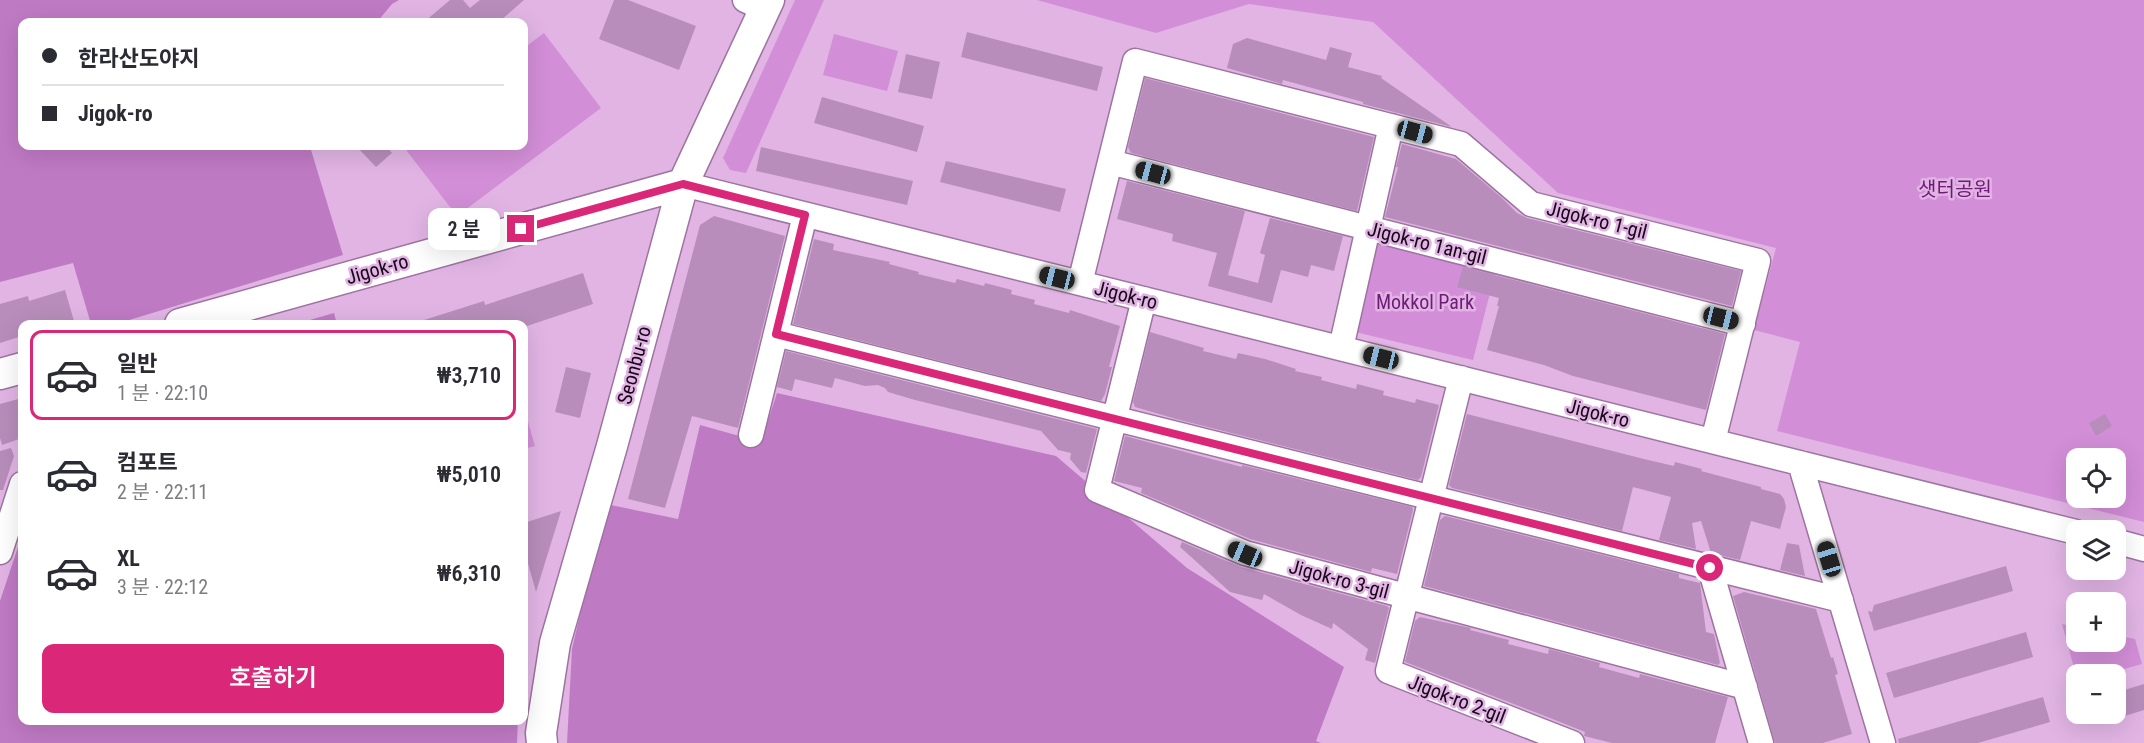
<!DOCTYPE html>
<html lang="ko">
<head>
<meta charset="utf-8">
<style>
	body { margin:0; font-family:"Roboto Condensed","Noto Sans KR",sans-serif; background:#f2f2f3; color:#2b2b33; height:100vh; display:flex; flex-direction:column; font-size:22px; white-space:nowrap }
	* { box-sizing:border-box; margin:0 }
	p { font-size:20px; color:#7c7c81 }
	.icon { flex:none; width:33px; height:33px; fill:none; stroke:currentColor; stroke-width:2; stroke-linecap:round; stroke-linejoin:round }
	.map { position:relative; flex:1; overflow:hidden }
	.side { position:absolute; left:18px; top:320px; width:510px; height:405px; display:flex; flex-direction:column; background:#fff; border-radius:12px; box-shadow:0 6px 24px #0002 }
	.side>* { flex:none }
	.banner { position:absolute; left:18px; top:18px; width:510px; height:132px; border-radius:12px; box-shadow:0 6px 24px #0002; display:grid; align-content:center; height:132px; padding:0 24px; background:#fff }
	.buttons { position:absolute; left:2066px; top:448px; display:grid; gap:12px }
	.buttons a { display:grid; place-items:center; width:60px; height:60px; border-radius:12px; background:#fff; box-shadow:0 6px 24px #0002; font-size:30px }
	.end { position:absolute; width:27px; height:27px; margin:-14px; border:8px solid #db2777; background:#fff; box-shadow:0 0 0 3px #fff }
	.from { border-radius:50% }
	.bubble { position:absolute; height:42px; border-radius:12px; background:#fff; box-shadow:0 6px 24px #0002; font-size:20px; font-weight:600; line-height:42px; text-align:center }
	.car { position:absolute; width:18px; height:36px; margin:-18px -9px; border-radius:8px; box-shadow:0 0 4px 2px #0007; background:linear-gradient(#222 24%,#8ab4d8 0 40%,#222 0 76%,#8ab4d8 0 86%,#222 0) }
	.banner b { display:flex; align-items:center; gap:21px; height:57px; font-size:22px }
	.banner b+b { border-top:2px solid #e1e1e2 }
	.banner i { width:15px; height:15px; background:#2b2b33 }
	ul { padding:10px 0 0; list-style:none }
	li { display:flex; align-items:center; gap:18px; height:90px; margin:0 12px 9px; padding:0 12px; border:3px solid transparent; border-radius:12px }
	li div { flex:1 }
	li b { display:block; font-size:22px }
	li em { font-style:normal; font-weight:600 }
	li.on { border-color:#db2777 }
	li>.icon { width:54px; height:54px; stroke-width:1.5 }
	.primary-button { display:flex; gap:12px; margin-top:auto; padding:12px 24px }
	.primary-button a { flex:1; height:69px; border-radius:12px; background:#db2777; color:#fff; font-size:24px; font-weight:600; line-height:69px; text-align:center }
	.map>svg:first-child { display:block }
	.green { fill:#d28ed7; fill-rule:evenodd }
	.forest { fill:#bf7ac4 }
	.building { fill:#b88dbb }
	.lines { fill:none; stroke-linecap:round; stroke-linejoin:round }
	.minor-casing { stroke:#9d73a0; stroke-width:27 }
	.major-casing { stroke:#9d73a0; stroke-width:33 }
	.minor { stroke:#fff; stroke-width:24 }
	.major { stroke:#fff; stroke-width:30 }
	.route { stroke:#db2777; stroke-width:8 }
	.labels { text-anchor:middle; dominant-baseline:central; stroke-width:5; stroke-linejoin:round; paint-order:stroke }
	.park-label { font-size:20px; fill:#6f1b77; stroke:#e1b4e4 }
	.street-label { font-size:20px; fill:#170718; stroke:#e1b4e4 }
</style>
</head>
<body>
<div class="map">
<svg width="2144" height="743" viewBox="0 0 2144 743">
	<rect width="100%" height="100%" fill="#e1b4e4"/>
	<path class="green" d="M795 0H824L746 173 730 170 723 158Z
		M1037 0H2144V522L1777 431 1800 342 1754 330 1776 248 1558 193 1373 22 1249 4 1156 33ZM2076 459H2115V498H2076Z
		M544 33 601 108 457 216 403 146H524V48Z
		M834 34 898 51 887 91 823 75Z
		M1377 244 1495 273 1473 360 1355 332Z
		M524 408 535 446 524 449Z
		M2062 624 2076 627V642H2115V635L2135 639 2142 664 2102 675H2076Z"/>
	<path class="forest" d="M0 0H399L392 4 377 22H22V146H312L311 150 343 255 116 324H91L73 263 0 282Z
		M334 313 337 324H296Z
		M777 393 1056 456 1187 568 1344 667 1316 741 1321 743H567L572 649 606 504 678 519 700 425 761 442Z
		M22 535V720H518L517 743H0V601Z"/>
	<path class="building" d="M450 0H463L470 8 480 0H524L499 22H424Z
		M614 0H628L696 26 679 70 599 39Z
		M967 32 1103 67 1097 91 961 57Z
		M1247 38 1326 60 1330 47 1352 53 1348 67 1382 76 1381 78 1452 127 1363 104V102L1283 80 1282 84 1227 68 1233 44Z
		M906 54 940 62 932 99 898 92Z
		M1145 78 1374 137 1357 211 1131 153 1128 147Z
		M822 97 924 126 917 152 814 123Z
		M1402 144 1456 159 1502 198 1517 213 1527 218 1741 271 1732 306 1385 217 1398 167H1396Z
		M356 146H386L392 153 376 167Z
		M761 147 913 181 907 205 756 171Z
		M946 161 1066 189 1060 212 940 182Z
		M1127 181 1245 211 1228 275 1258 283 1265 255 1260 253 1270 218 1343 236 1334 271 1311 265 1308 277 1281 270 1272 303 1208 286 1217 253 1172 241 1173 234 1117 219Z
		M714 216 785 236 738 428 692 416 665 508 628 499 700 225Z
		M814 239 834 244 833 250 890 262 889 264 919 272 918 274 955 283 957 279 984 286 985 283 1012 290 1011 294 1035 300 1034 304 1069 313 1070 310 1120 326 1109 367H1112L1105 394 1101 401 793 324Z
		M1463 267 1725 334 1706 410 1573 376 1544 365 1487 350 1499 306H1497L1499 298 1457 287Z
		M583 273 593 304 524 327V324H421V321L484 301 485 305Z
		M65 290 74 321 64 324H22V336L0 343V304L28 296 29 301Z
		M1150 332 1204 348 1203 351 1236 359 1238 353 1265 359 1296 369 1295 371 1322 377 1321 380 1356 389 1357 384 1384 391 1383 395 1415 403 1416 399 1439 405 1421 477 1418 480 1176 419 1135 407 1133 402Z
		M786 351 1097 429 1086 473 1081 472 1070 459 1071 453 1058 450 1041 431 915 400 888 392 885 388 878 385 865 386 835 378 832 388 795 379 792 391 777 387Z
		M566 367 591 373 580 418 555 412Z
		M22 398V438L2 445 0 438V404Z
		M1467 414 1644 459 1674 466 1675 462 1702 469 1701 471 1761 487V489L1780 494 1784 499 1786 507 1780 529 1751 521 1740 560 1711 553 1701 521 1692 523 1696 549 1659 540 1671 497 1633 487 1622 531 1452 488 1449 485Z
		M2105 414 2112 426 2096 436 2089 423Z
		M1125 436 1242 467V465L1412 507 1413 510 1397 574 1372 568 1371 572 1250 539 1141 493 1142 488 1114 481Z
		M11 448 14 456 3 490H0V451Z
		M561 511 536 592 524 549V523Z
		M1445 516 1679 574V578L1700 583 1706 632 1714 634 1720 663 1718 665 1424 586 1440 520Z
		M1182 542 1241 567 1387 606 1389 608 1375 663 1365 660 1368 649 1333 623 1332 629 1301 615 1264 594 1262 600 1230 592 1180 547Z
		M1787 543 1799 545 1805 576 1780 570Z
		M2006 566 2013 591 1874 631 1868 611 1872 612 1874 605Z
		M1744 592 1816 609 1831 658 1833 657 1838 674 1835 675 1852 734 1823 743H1775L1733 596Z
		M1420 617 1471 628 1470 630 1509 640 1508 644 1548 654 1549 649 1600 663 1599 667 1639 678 1640 674 1728 697 1715 743H1612L1584 736 1585 732 1550 718 1405 662 1415 621Z
		M2026 632 2033 657 1894 698 1886 673Z
		M2144 684V710L2115 719V693Z
		M2043 697 2050 722 1978 743H1899L1898 739Z"/>
	<g class="lines">
		<g class="minor-casing">
			<path id="minor" d="M745 0 764 9
				M1110 162 1743 324
				M683 184 2076 532
				M1080 283 1135 61 1461 144 1531 204 1758 261 1713 441
				M1144 299 1097 490 1245 553 1745 687
				M776 334 1841 600
				M1341 348 1391 126
				M1461 378 1388 671 1572 743
				M751 435 805 215
				M1800 463 1883 743
				M2115 541 2144 549
				M0 552 22 484
				M1710 568 1761 743"/>
		</g>
		<g class="major-casing">
			<path id="major" d="M180 324 683 184
				M0 374 22 368
				M542 743 541 733 555 643 612 446 683 184 769 0"/>
		</g>
		<use href="#minor" class="minor"/>
		<use href="#major" class="major"/>
	</g>
	<g class="lines">
		<path class="route" d="M521 229 683 184 805 215 776 334 1710 568"/>
	</g>
	<g class="labels">
		<g class="park-label">
			<text x="1955" y="189">샛터공원</text>
			<text x="1425" y="302">Mokkol Park</text>
		</g>
		<g class="street-label">
			<text transform="translate(1597 220) rotate(14)">Jigok-ro 1-gil</text>
			<text transform="translate(1427 243) rotate(14)">Jigok-ro 1an-gil</text>
			<text transform="translate(377 269) rotate(-16)">Jigok-ro</text>
			<text transform="translate(1126 295) rotate(14)">Jigok-ro</text>
			<text transform="translate(634 365) rotate(-75)">Seonbu-ro</text>
			<text transform="translate(1598 413) rotate(14)">Jigok-ro</text>
			<text transform="translate(1339 579) rotate(15)">Jigok-ro 3-gil</text>
			<text transform="translate(1457 699) rotate(21)">Jigok-ro 2-gil</text>
		</g>
	</g>
</svg>
<div class="buttons">
<a><svg class="icon" aria-label="locate" viewBox="0 0 24 24"><circle cx="12" cy="12" r="6"/><path d="M12 2v4M12 18v4M2 12h4M18 12h4"/></svg></a>
<a><svg class="icon" aria-label="layers" viewBox="0 0 24 24"><path d="M12 4l9 5-9 5-9-5zM3 14l9 5 9-5"/></svg></a>
<a>+</a>
<a>−</a>
</div>
<i class="end from" style="left:1710px;top:568px"></i>
<i class="end" style="left:521px;top:229px"></i>
<div class="bubble" style="left:428px;top:208px;width:72px">2 분</div>
<i class="car" style="left:1415px;top:132px;rotate:105deg"></i>
<i class="car" style="left:1153px;top:173px;rotate:285deg"></i>
<i class="car" style="left:1057px;top:278px;rotate:284deg"></i>
<i class="car" style="left:1721px;top:318px;rotate:104deg"></i>
<i class="car" style="left:1381px;top:358px;rotate:284deg"></i>
<i class="car" style="left:1245px;top:554px;rotate:293deg"></i>
<i class="car" style="left:1829px;top:559px;rotate:343deg"></i>
<div class="banner">
<b><i class="from"></i>한라산도야지</b>
<b><i></i>Jigok-ro</b>
</div>
<section class="side">
<ul>
<li class="on"><svg class="icon" aria-label="car" viewBox="0 0 24 24"><path d="M5 17H2v-5l4-1 3-4h7l3 4 3 1v5h-3M9 17h6M6 11h13"/><circle cx="7" cy="17" r="2"/><circle cx="17" cy="17" r="2"/></svg><div><b>일반</b><p>1 분 · 22:10</p></div><em>₩3,710</em></li>
<li><svg class="icon" aria-label="car" viewBox="0 0 24 24"><path d="M5 17H2v-5l4-1 3-4h7l3 4 3 1v5h-3M9 17h6M6 11h13"/><circle cx="7" cy="17" r="2"/><circle cx="17" cy="17" r="2"/></svg><div><b>컴포트</b><p>2 분 · 22:11</p></div><em>₩5,010</em></li>
<li><svg class="icon" aria-label="car" viewBox="0 0 24 24"><path d="M5 17H2v-5l4-1 3-4h7l3 4 3 1v5h-3M9 17h6M6 11h13"/><circle cx="7" cy="17" r="2"/><circle cx="17" cy="17" r="2"/></svg><div><b>XL</b><p>3 분 · 22:12</p></div><em>₩6,310</em></li>
</ul>
<div class="primary-button"><a>호출하기</a></div>
</section>
</div>
</body>
</html>
